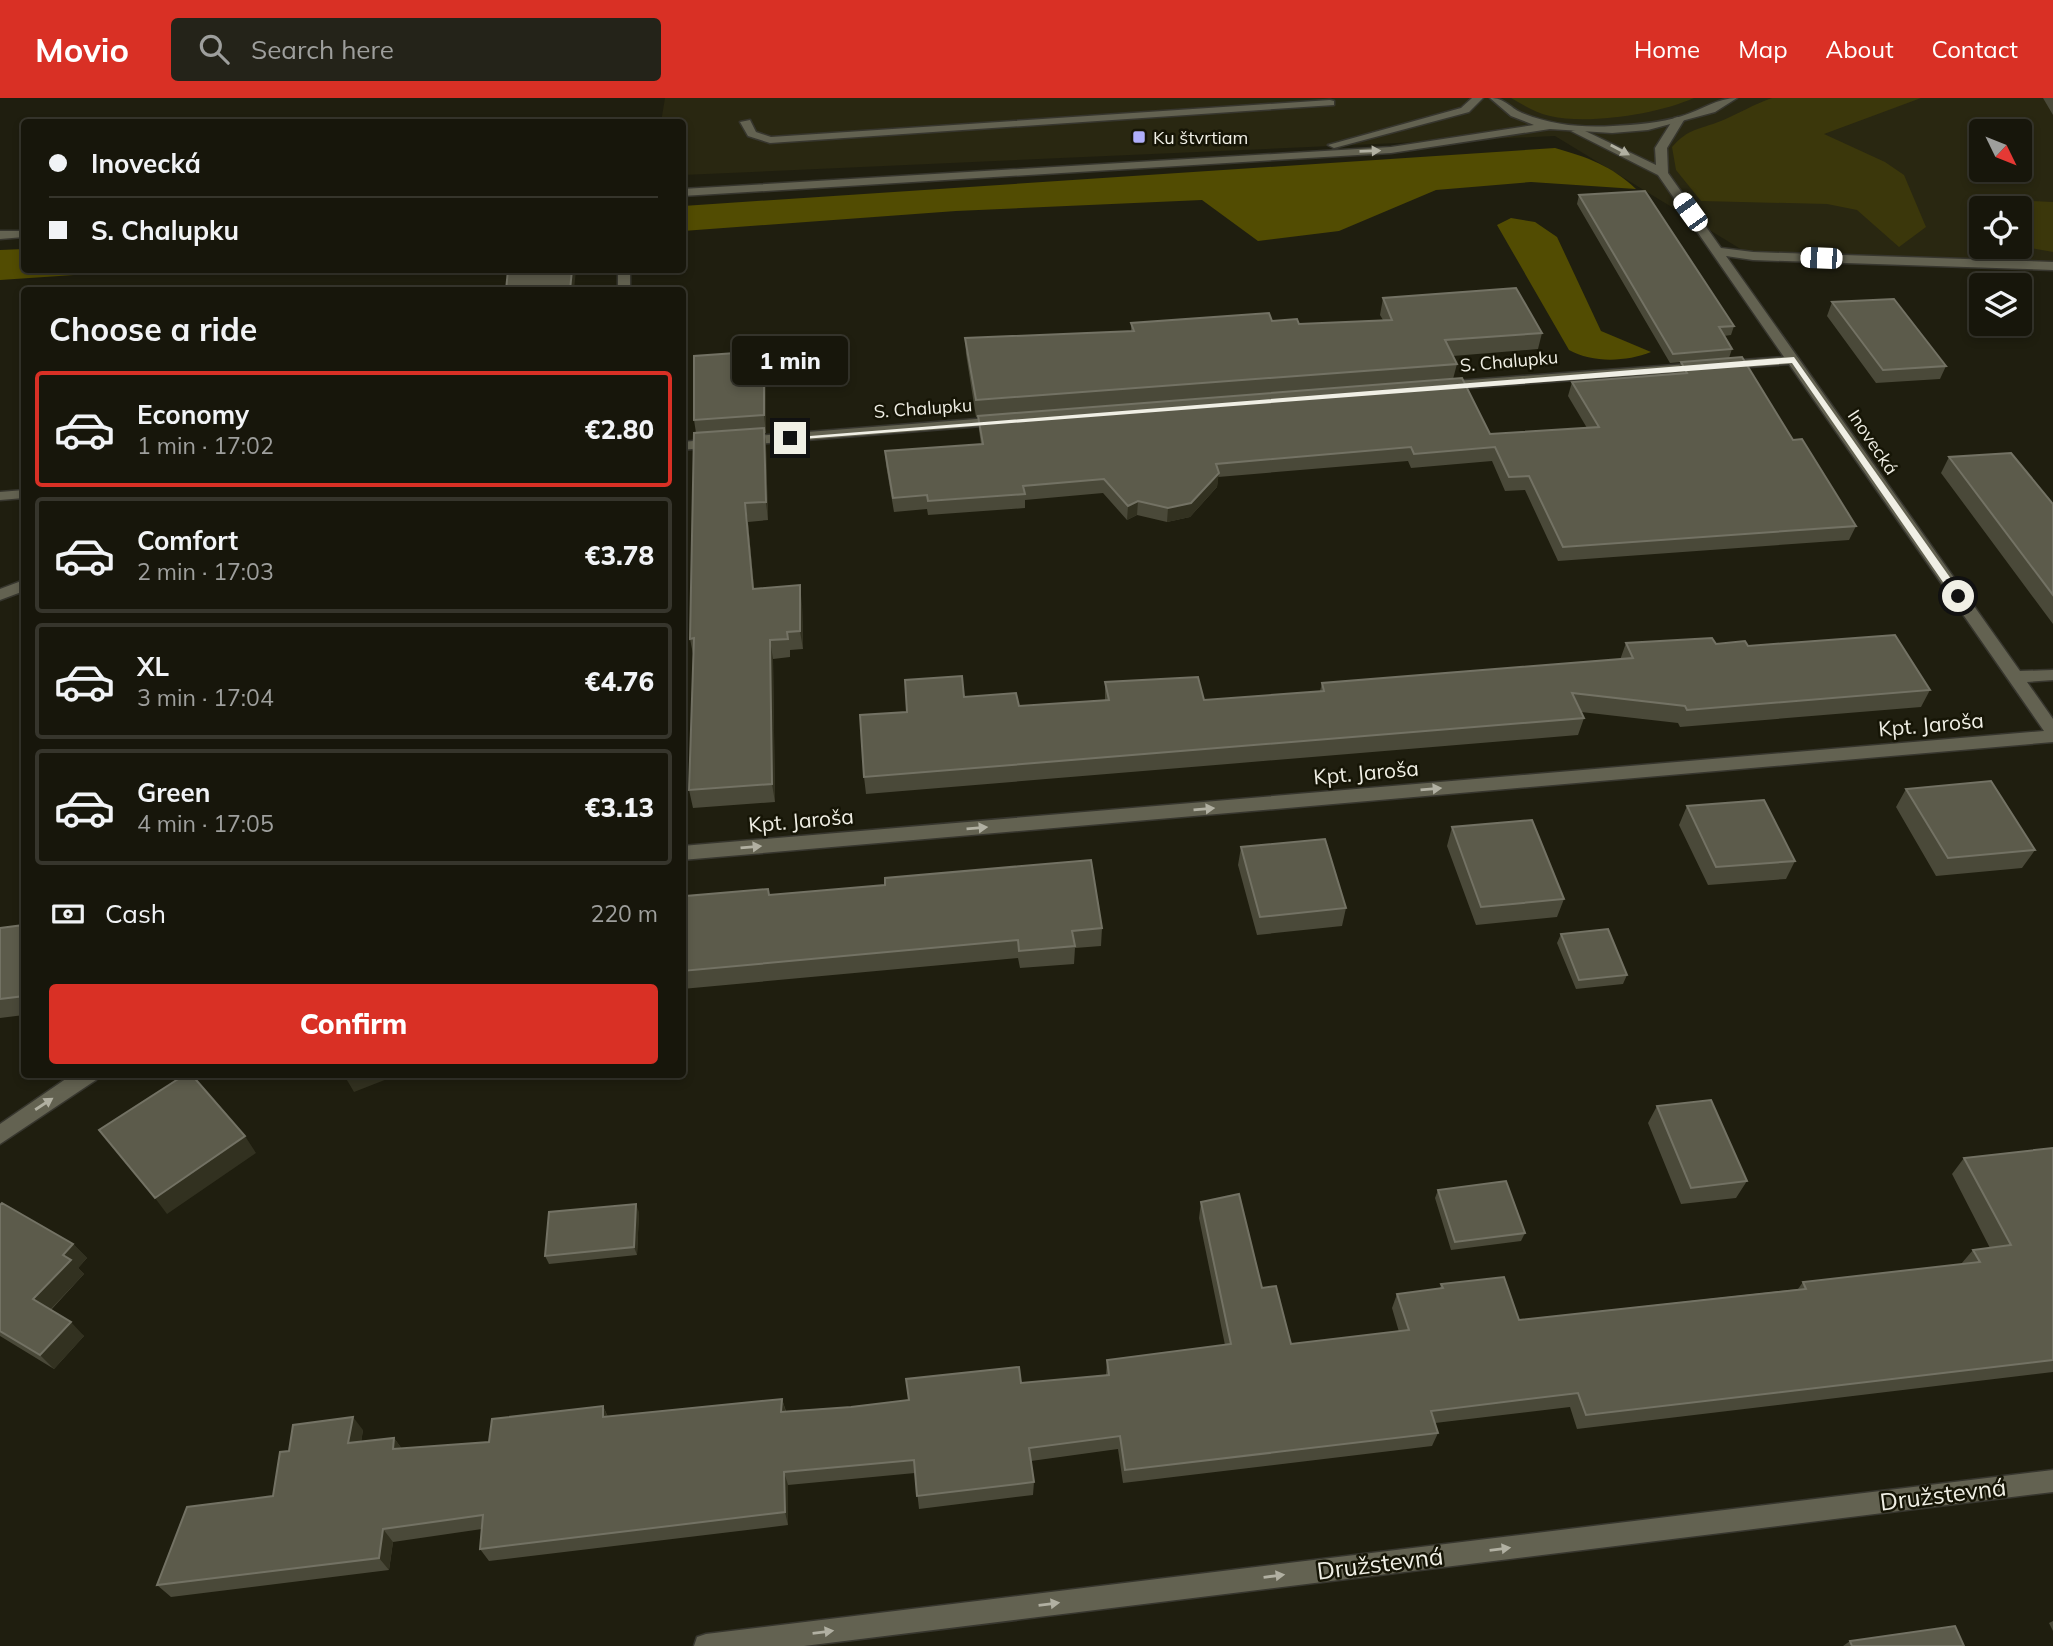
<!DOCTYPE html>
<html lang="en">
<head>
<meta charset="utf-8">
<style>
	body { margin:0; font-family:Mulish,sans-serif; background:#242319; color:#f1f3f6; height:100vh; display:flex; flex-direction:column; font-size:26px; white-space:nowrap }
	* { box-sizing:border-box; margin:0 }
	p { font-size:23px; color:#9e9f9d }
	.icon { flex:none; width:38px; height:38px; fill:none; stroke:currentColor; stroke-width:2; stroke-linecap:round; stroke-linejoin:round }
	.map { position:relative; flex:1; overflow:hidden }
	.sheet { position:absolute; left:21px; top:189px; width:665px; height:791px; display:flex; flex-direction:column; background:#17160b; border-radius:7px; box-shadow:0 4px 10px #0003,0 0 0 2px #36352c }
	.sheet>* { flex:none }
	.banner { position:absolute; left:21px; top:21px; width:665px; height:154px; border-radius:7px; box-shadow:0 4px 10px #0003,0 0 0 2px #36352c; display:grid; align-content:center; height:154px; padding:0 28px; background:#17160b }
	.needle { width:46px; rotate:133deg }
	.tools { position:absolute; left:1969px; top:21px; display:grid; gap:14px }
	.tools a { display:grid; place-items:center; width:63px; height:63px; border-radius:7px; background:#17160b; box-shadow:0 4px 10px #0003,0 0 0 2px #36352c; font-size:35px }
	.end { position:absolute; width:32px; height:32px; margin:-16px; border:9px solid #f0efe5; background:#111; box-shadow:0 0 0 4px #111 }
	.from { border-radius:50% }
	.bubble { position:absolute; height:49px; border-radius:7px; background:#17160b; box-shadow:0 4px 10px #0003,0 0 0 2px #36352c; font-size:23px; font-weight:800; line-height:49px; text-align:center }
	.car { position:absolute; width:21px; height:42px; margin:-21px -10px; border-radius:9px; box-shadow:0 0 5px 2px #0007; background:linear-gradient(#fff 24%,#345 0 40%,#fff 0 76%,#345 0 86%,#fff 0) }
	.banner b { display:flex; align-items:center; gap:24px; height:66px; font-size:26px }
	.banner b+b { border-top:2px solid #36352c }
	.banner i { width:18px; height:18px; background:#f1f3f6 }
	ul { padding:0; list-style:none }
	li { display:flex; align-items:center; gap:21px; height:116px; margin:0 14px 10px; padding:0 14px; border:4px solid #36352c; border-radius:7px }
	li div { flex:1 }
	li b { display:block; font-size:26px }
	li em { font-style:normal; font-weight:800 }
	li.selected { border-color:#d93025 }
	li>.icon { width:63px; height:63px; stroke-width:1.5 }
	h2 { padding:0 28px; font-size:32px; line-height:84px }
	.pay { display:flex; align-items:center; gap:18px; height:77px; padding:0 28px; font-size:26px }
	.pay p { margin-inline-start:auto }
	.primary-button { display:flex; gap:14px; margin-top:auto; padding:14px 28px }
	.primary-button a { flex:1; height:80px; border-radius:7px; background:#d93025; color:#fff; font-size:28px; font-weight:800; line-height:80px; text-align:center }
	header { display:flex; align-items:center; gap:42px; box-sizing:border-box; height:98px; padding:0 35px; background:#d93025; color:#fff }
	header strong { font-size:33px }
	nav { display:flex; gap:38px; margin-inline-start:auto; font-size:24px }
	.search { width:490px; height:63px; background:#242319; display:flex; align-items:center; gap:18px; box-sizing:border-box; padding:0 24px; border-radius:7px; color:#9e9f9d; font-size:26px }
	.map>svg:first-child { display:block }
	.built { fill:#292711; fill-rule:evenodd }
	.green { fill:#3b370b }
	.forest { fill:#524c02 }
	.lines { fill:none; stroke-linecap:round; stroke-linejoin:round }
	.service-casing { stroke:#37362e; stroke-width:3 }
	.minor-casing { stroke:#37362e; stroke-width:3 }
	.tertiary-casing { stroke:#37362e; stroke-width:3 }
	.service { fill:#636251; fill-rule:evenodd }
	.minor { fill:#636251; fill-rule:evenodd }
	.tertiary { fill:#636251; fill-rule:evenodd }
	.wall { fill:#4a4939 }
	.shaded-wall { fill:#323120 }
	.building { fill:#5c5b4b; stroke:#737264; stroke-width:2 }
	.oneway { fill:#b1b0a2 }
	.route { fill:#f0efe5 }
	.poi-dot { fill:#afaefa; stroke:#161506; stroke-width:2.5 }
	.labels { text-anchor:middle; dominant-baseline:central; stroke-width:5; stroke-linejoin:round; paint-order:stroke }
	.far-poi-label { font-size:18px; fill:#f0efe5; stroke:#161506; text-anchor:start }
	.far-street-label { font-size:18px; fill:#f0efe5; stroke:#161506 }
	.street-label { font-size:21px; fill:#f0efe5; stroke:#161506 }
	.near-street-label { font-size:24px; fill:#f0efe5; stroke:#161506 }
</style>
</head>
<body>
<header>
<strong>Movio</strong>
<div class="search"><svg class="icon" aria-label="search" viewBox="0 0 24 24"><circle cx="10" cy="10" r="6"/><path d="M15 15l6 6"/></svg>Search here</div>
<nav><a>Home</a><a>Map</a><a>About</a><a>Contact</a></nav>
</header>
<div class="map">
<svg width="2053" height="1548" viewBox="0 0 2053 1548">
	<rect width="100%" height="100%" fill="#1f1e0f"/>
	<path class="built" d="M665 0H2053V172L1757 161 1555 38 683 77 682 24H661ZM1981 33H2020V72H1981ZM1981 110H2020V149H1981Z"/>
	<path class="green" d="M1511 0H1694C1658 16 1588 27 1550 18 1536 15 1523 7 1511 0Z
		M1772 0H1921L1824 36 1885 64 1904 77 1926 129 1899 149 1857 112 1827 106 1701 103 1676 72 1672 49C1689 30 1698 32 1721 23 1738 16 1754 6 1772 0Z
		M2006 102 2053 104V154L2020 148V110H1988Z"/>
	<path class="forest" d="M1555 50C1587 59 1612 68 1636 91L1531 84 1436 92 1339 133 1258 143 1202 102 956 113 683 133V108Z
		M1511 120 1535 124 1557 139 1601 233 1651 254C1626 264 1592 265 1569 252L1497 127Z
		M24 151V172H148L0 182V152Z"/>
	<g class="lines">
		<g class="service-casing">
			<path id="service" d="M1330 2 1334 3V7L770 45 748 38 740 24 750 22 756 34 771 39Z"/>
		</g>
		<g class="minor-casing">
			<path id="minor" d="M1678 19 1684 22 1667 50 1668 75 1721 150 1753 154 2053 164V172L1753 162 1726 158 2020 573 2053 572V582L2027 584 2053 621V644L682 762V748L2044 633 1789 266 1442 292 1435 288 1442 284 1784 259 1658 77 1571 33 1581 31 1656 67 1655 50 1674 20Z
				M618 172H630V192H618Z
				M1002 319 1007 320V326L744 347 737 343 744 339Z
				M716 341 721 342V348L682 352V344Z
				M24 392V400L0 402V394Z
				M24 482V493L0 502V491Z
				M73 976H98L96 982 0 1046V1026Z
				M2053 1372V1394L804 1548H694L697 1539 706 1536Z"/>
		</g>
		<g class="tertiary-casing">
			<path id="tertiary" d="M1472 0H1483L1469 14 1334 50 1328 47 1461 10Z
				M1490 0C1505 0 1509 9 1522 15 1551 27 1582 30 1613 28 1635 27 1660 25 1682 18 1701 12 1718 0 1737 0L1715 14 1648 32 1612 35 1550 31 1391 55 682 98V91L1391 49 1534 27 1511 18Z
				M0 133H24V139L0 141Z"/>
		</g>
		<use href="#service" class="service"/>
		<use href="#minor" class="minor"/>
		<use href="#tertiary" class="tertiary"/>
	</g>
	<path class="wall" d="M2043 0H2053V17Z
		M1579 97 1734 228 1731 237 1724 238 1732 251 1729 260 1793 342 1856 428 1849 442 1558 463 1525 392 1505 393 1492 363 1411 370 1408 363 1218 379 1217 389 1190 419 1167 424 1137 417 1127 422 1103 395 1025 402V410L928 417 927 411 894 414 886 367 885 353 981 346 979 332 978 319H976L966 256 965 240 1131 233V225L1272 223 1299 226 1383 222 1380 217 1383 200 1542 235 1538 251 1453 258 1457 266 1453 281 1490 336 1587 330 1568 298 1572 284 1677 275 1681 264 1670 265 1577 106Z
		M1832 204 1946 268 1940 281 1876 285 1827 218Z
		M766 271V335H765L766 348 768 422 748 424 754 491 802 506 803 551 790 552V559L773 561 775 704 693 710 689 692 693 556 690 541 696 335 694 322Z
		M1949 359 2053 406V526L1941 375Z
		M1626 545 1716 546 1748 548 1930 592 1921 609 1680 629 1678 625 1581 614 1584 620 1578 637 866 696 864 679 907 614 964 599 1019 608 1105 602V584L1204 602 1320 593 1322 585 1620 562Z
		M1906 691 2035 752 2022 770 1936 778 1896 709Z
		M1687 708 1795 763 1786 781 1708 787 1679 727Z
		M1452 729 1564 801 1557 819 1476 827 1447 748Z
		M1241 749 1346 810 1342 828 1257 837 1238 767Z
		M768 791 769 797 1102 830 1101 848 1075 850 1074 866 1020 870 1018 860 682 891V814Z
		M24 827V917L0 920V830Z
		M1561 836 1627 877 1623 886 1576 891 1557 845Z
		M1657 1008 1747 1083 1736 1100 1681 1106 1648 1025Z
		M2053 1050V1274L1577 1331 1570 1309 1435 1325 1438 1335 1432 1348 1123 1385 1118 1351 1031 1363 1034 1384 1033 1397 919 1411 915 1375 788 1387V1427L489 1463 480 1451 482 1431 393 1444 389 1472 171 1499 157 1487 273 1398 289 1353 363 1332 361 1344 394 1340 402 1351 489 1344 603 1308 608 1319 782 1301 786 1313 851 1309 909 1302 1021 1285 1106 1277 1107 1262 1225 1247 1199 1120 1201 1104 1262 1190 1291 1246 1399 1234 1392 1210 1397 1196 1440 1191 1441 1186 1519 1222 1798 1191 1803 1184 1961 1166 1973 1152 1990 1150 1952 1076 1964 1060Z
		M1438 1092 1525 1135 1521 1143 1451 1152 1435 1100Z
		M0 1107 73 1146 87 1160 78 1170 84 1176 51 1212 84 1238 54 1271 0 1238Z
		M639 1114 637 1157 549 1166 545 1158Z
		M2053 1523V1533L2049 1525Z
		M1850 1543 1964 1548H1843Z"/>
	<path class="shaded-wall" d="M572 172H576L574 192H570Z
		M764 253 766 271V335L764 317Z
		M764 330 766 348 768 422 766 404Z
		M1219 375 1217 389 1190 419 1167 424 1168 410Z
		M1138 403 1137 417 1127 422 1128 408Z
		M745 405 748 424 756 509 753 491Z
		M800 487 802 506 803 551 800 533Z
		M770 542 773 561 775 704 772 686Z
		M346 976H400L354 994 344 977Z
		M245 1038 256 1055 167 1116 155 1100Z
		M636 1106 639 1114 637 1157 634 1149Z
		M73 1146 87 1160 78 1170 84 1176 47 1215 33 1201 63 1157Z
		M71 1224 84 1238 54 1271 40 1257Z
		M782 1301 786 1315 781 1314Z
		M603 1308 609 1322 603 1319Z
		M353 1319 363 1332 359 1359 348 1345Z
		M394 1340 404 1354 393 1351Z
		M784 1374 788 1387V1427L785 1414Z
		M383 1431 393 1444 389 1472 379 1460Z"/>
	<path class="building" d="M1645 93 1734 228 1719 229 1732 251 1673 256 1579 97Z
		M508 172H572L570 192H506Z
		M1516 190 1542 235 1445 242 1457 266 976 302 965 240 1134 233 1131 225 1269 215 1272 223 1297 221 1299 226 1392 222 1383 200Z
		M1894 201 1946 268 1883 272 1832 204Z
		M764 253V317L694 322V258Z
		M1742 259 1793 342 1802 341 1856 428 1563 449 1529 378 1509 379 1495 349 1414 356 1411 349 1216 366 1219 375 1191 405 1168 410 1138 403 1128 408 1104 381 1023 388 1025 396 928 403 927 397 893 400 885 353 983 346 978 318 1462 280 1490 336 1599 329 1572 284 1687 275 1681 264Z
		M764 330 766 404 745 405 753 491 800 487V533L787 534 788 541 770 542 772 686 689 692 694 540 690 541 694 335Z
		M2011 355 2053 406V497L1949 359Z
		M1895 537 1930 592 1687 612 1685 608 1572 595 1584 620 864 679 860 617 907 614 905 582 962 578 964 599 1016 595 1019 608 1109 602 1105 584 1198 579 1204 602 1324 593 1322 585 1633 560 1626 545 1712 540 1716 546 1745 543 1748 548Z
		M1991 683 2035 752 1948 760 1906 691Z
		M1764 702 1795 763 1716 769 1687 708Z
		M1532 722 1564 801 1481 809 1452 729Z
		M1325 741 1346 810 1260 819 1241 749Z
		M1091 762 1102 830 1072 833 1075 848 1019 853 1018 842 682 873V814H686V798L768 791 769 797 885 787V780Z
		M24 827V898L0 901V830Z
		M1608 831 1627 877 1579 882 1561 836Z
		M186 976H191L245 1038 155 1100 99 1032Z
		M1711 1002 1747 1083 1691 1090 1657 1008Z
		M2053 1050V1262L1586 1317 1578 1295 1431 1313 1438 1335 1125 1372 1120 1338 1029 1350 1034 1384 917 1398 914 1362 784 1374 785 1414 480 1451 483 1417 383 1431 379 1460 157 1487 187 1409 273 1398 280 1354 289 1353 293 1327 353 1319 348 1345 394 1340 393 1351 489 1344 492 1321 603 1308V1319L782 1301 781 1314 851 1309 909 1302 906 1281 1019 1269 1021 1285 1109 1277 1107 1262 1231 1246 1201 1104 1239 1096 1262 1190 1276 1188 1291 1246 1409 1232 1397 1196 1443 1190 1441 1186 1504 1179 1519 1222 1806 1191 1803 1184 1980 1164 1973 1152 2011 1147 1964 1060Z
		M1506 1083 1525 1135 1455 1144 1438 1092Z
		M2 1105 73 1146 63 1157 71 1162 33 1201 71 1224 40 1257 0 1233V1107Z
		M636 1106 634 1149 545 1158 549 1114Z
		M1955 1528 1964 1548H1852L1850 1543Z"/>
	<defs><path id="oneway-solid" d="M-6-.8H1V-3.2L6.5 0L1 3.2V.8H-6Z" transform="scale(1.75)"/></defs>
	<g class="oneway">
		<use href="#oneway-solid" transform="translate(1620 52) rotate(28)"/>
		<use href="#oneway-solid" transform="translate(1370 53) rotate(-2)"/>
		<use href="#oneway-solid" transform="translate(1431 691) rotate(-5)"/>
		<use href="#oneway-solid" transform="translate(1204 711) rotate(-5)"/>
		<use href="#oneway-solid" transform="translate(977 730) rotate(-5)"/>
		<use href="#oneway-solid" transform="translate(751 749) rotate(-5)"/>
		<use href="#oneway-solid" transform="translate(44 1006) rotate(-33)"/>
		<use href="#oneway-solid" transform="translate(1500 1451) rotate(-7)"/>
		<use href="#oneway-solid" transform="translate(1274 1478) rotate(-7)"/>
		<use href="#oneway-solid" transform="translate(1049 1506) rotate(-7)"/>
		<use href="#oneway-solid" transform="translate(823 1534) rotate(-7)"/>
	</g>
	<path class="route" d="M1794 259 1961 495V500H1954L1792 265 790 342 785 340Z"/>
	<rect class="poi-dot" x="1132" y="32" width="14" height="14" rx="3.5"/>
	<g class="labels">
		<g class="far-poi-label">
			<text x="1153" y="39">Ku štvrtiam</text>
		</g>
		<g class="far-street-label">
			<text transform="translate(1509 263) rotate(-5)">S. Chalupku</text>
			<text transform="translate(923 310) rotate(-4)">S. Chalupku</text>
			<text transform="translate(1873 344) rotate(56)">Inovecká</text>
		</g>
		<g class="street-label">
			<text transform="translate(1931 626) rotate(-5)">Kpt. Jaroša</text>
			<text transform="translate(1366 674) rotate(-5)">Kpt. Jaroša</text>
			<text transform="translate(801 722) rotate(-5)">Kpt. Jaroša</text>
		</g>
		<g class="near-street-label">
			<text transform="translate(1943 1396) rotate(-7)">Družstevná</text>
			<text transform="translate(1380 1465) rotate(-7)">Družstevná</text>
		</g>
	</g>
</svg>
<div class="tools">
<a><svg class="needle" viewBox="-14 -14 28 28"><path d="M0-13l5 13h-10z" fill="#e53935"/><path d="M0 13l5-13h-10z" fill="#9e9f9d"/></svg></a>
<a><svg class="icon" aria-label="locate" viewBox="0 0 24 24"><circle cx="12" cy="12" r="6"/><path d="M12 2v4M12 18v4M2 12h4M18 12h4"/></svg></a>
<a><svg class="icon" aria-label="layers" viewBox="0 0 24 24"><path d="M12 4l9 5-9 5-9-5zM3 14l9 5 9-5"/></svg></a>
</div>
<i class="end from" style="left:1958px;top:498px"></i>
<i class="end" style="left:790px;top:340px"></i>
<div class="bubble" style="left:732px;top:238px;width:116px">1 min</div>
<i class="car" style="left:1690px;top:114px;rotate:324deg"></i>
<i class="car" style="left:1821px;top:160px;rotate:272deg"></i>
<div class="banner">
<b><i class="from"></i>Inovecká</b>
<b><i></i>S. Chalupku</b>
</div>
<section class="sheet">
<h2>Choose a ride</h2>
<ul>
<li class="selected"><svg class="icon" aria-label="car" viewBox="0 0 24 24"><path d="M5 17H2v-5l4-1 3-4h7l3 4 3 1v5h-3M9 17h6M6 11h13"/><circle cx="7" cy="17" r="2"/><circle cx="17" cy="17" r="2"/></svg><div><b>Economy</b><p>1 min · 17:02</p></div><em>€2.80</em></li>
<li><svg class="icon" aria-label="car" viewBox="0 0 24 24"><path d="M5 17H2v-5l4-1 3-4h7l3 4 3 1v5h-3M9 17h6M6 11h13"/><circle cx="7" cy="17" r="2"/><circle cx="17" cy="17" r="2"/></svg><div><b>Comfort</b><p>2 min · 17:03</p></div><em>€3.78</em></li>
<li><svg class="icon" aria-label="car" viewBox="0 0 24 24"><path d="M5 17H2v-5l4-1 3-4h7l3 4 3 1v5h-3M9 17h6M6 11h13"/><circle cx="7" cy="17" r="2"/><circle cx="17" cy="17" r="2"/></svg><div><b>XL</b><p>3 min · 17:04</p></div><em>€4.76</em></li>
<li><svg class="icon" aria-label="car" viewBox="0 0 24 24"><path d="M5 17H2v-5l4-1 3-4h7l3 4 3 1v5h-3M9 17h6M6 11h13"/><circle cx="7" cy="17" r="2"/><circle cx="17" cy="17" r="2"/></svg><div><b>Green</b><p>4 min · 17:05</p></div><em>€3.13</em></li>
</ul>
<div class="pay"><svg class="icon" aria-label="cash" viewBox="0 0 24 24"><path d="M3 7h18v10H3z"/><circle cx="12" cy="12" r="2"/></svg>Cash<p>220 m</p></div>
<div class="primary-button"><a>Confirm</a></div>
</section>
</div>
</body>
</html>
